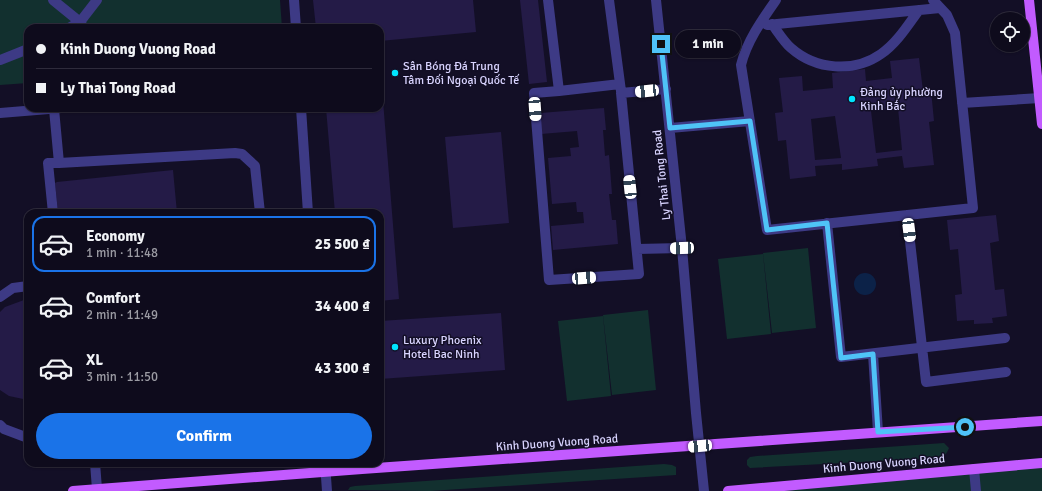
<!DOCTYPE html>
<html lang="en">
<head>
<meta charset="utf-8">
<style>
	body { margin:0; font-family:Signika,sans-serif; background:#1c1929; color:#f1f3f6; height:100vh; display:flex; flex-direction:column; font-size:15px; white-space:nowrap }
	* { box-sizing:border-box; margin:0 }
	p { font-size:13px; color:#9b9ba3 }
	.icon { flex:none; width:22px; height:22px; fill:none; stroke:currentColor; stroke-width:2; stroke-linecap:round; stroke-linejoin:round }
	.map { position:relative; flex:1; overflow:hidden }
	.sheet { position:absolute; left:24px; top:209px; width:360px; height:258px; display:flex; flex-direction:column; background:#0e0b1c; border-radius:12px; box-shadow:0 1px 3px #0004,0 0 0 1px #2e2b3b }
	.sheet>* { flex:none }
	.banner { position:absolute; left:24px; top:24px; width:360px; height:88px; border-radius:12px; box-shadow:0 1px 3px #0004,0 0 0 1px #2e2b3b; display:grid; align-content:center; height:88px; padding:0 12px; background:#0e0b1c }
	.buttons { position:absolute; left:990px; top:12px; display:grid; gap:8px }
	.buttons a { display:grid; place-items:center; width:40px; height:40px; border-radius:50%; background:#0e0b1c; box-shadow:0 1px 3px #0004,0 0 0 1px #2e2b3b; font-size:20px }
	.end { position:absolute; width:18px; height:18px; margin:-9px; border:5px solid #4fc3f7; background:#111; box-shadow:0 0 0 2px #111 }
	.from { border-radius:50% }
	.bubble { position:absolute; height:28px; border-radius:14px; background:#0e0b1c; box-shadow:0 1px 3px #0004,0 0 0 1px #2e2b3b; font-size:13px; font-weight:800; line-height:28px; text-align:center }
	.car { position:absolute; width:12px; height:24px; margin:-12px -6px; border-radius:5px; box-shadow:0 0 3px 1px #0007; background:linear-gradient(#fff 24%,#345 0 40%,#fff 0 76%,#345 0 86%,#fff 0) }
	.banner b { display:flex; align-items:center; gap:14px; height:38px; font-size:15px }
	.banner b+b { border-top:1px solid #2e2b3b }
	.banner i { width:10px; height:10px; background:#f1f3f6 }
	ul { padding:7px 0 0; list-style:none }
	li { display:flex; align-items:center; gap:12px; height:56px; margin:0 8px 6px; padding:0 4px; border:2px solid transparent; border-radius:12px }
	li div { flex:1 }
	li b { display:block; font-size:15px }
	li em { font-style:normal; font-weight:800 }
	li.active { border-color:#1a73e8 }
	li>.icon { width:36px; height:36px; stroke-width:1.5 }
	.action { display:flex; gap:8px; margin-top:auto; padding:8px 12px }
	.action a { flex:1; height:46px; border-radius:24px; background:#1a73e8; color:#fff; font-size:16px; font-weight:800; line-height:46px; text-align:center }
	.map>svg:first-child { display:block }
	.green { fill:#12302f }
	.water { fill:#0c2248 }
	.building { fill:#241b47; fill-rule:evenodd }
	.lines { fill:none; stroke-linecap:round; stroke-linejoin:round }
	.minor { stroke:#3d3a85; stroke-width:10 }
	.major { stroke:#c25bff; stroke-width:10 }
	.route { stroke:#4fc3f7; stroke-width:5 }
	.poi-dot { fill:#00e5ff; stroke:#130f26; stroke-width:1.5 }
	.labels { text-anchor:middle; dominant-baseline:central; stroke-width:3; stroke-linejoin:round; paint-order:stroke }
	.poi-label { font-size:12px; fill:#d9d4ff; stroke:#130f26; text-anchor:start }
	.street-label { font-size:12px; fill:#d9d4ff; stroke:#130f26 }
</style>
</head>
<body>
<div class="map">
<svg width="1042" height="491" viewBox="0 0 1042 491">
	<rect width="100%" height="100%" fill="#130f26"/>
	<path class="green" d="M0 0H280L282 28H28V83L0 85Z
		M808 248 816 328 772 333 763 253Z
		M763 254 771 334 727 339 718 259Z
		M648 310 656 390 612 395 603 315Z
		M603 316 611 396 567 401 558 321Z
		M944 443 949 448C946 455 944 457 937 458L750 468 747 465V460L750 457 757 456Z
		M664 464 672 465 676 467V475L430 491 348 490 350 487 355 486Z
		M1042 464V491H728Z"/>
	<path class="water" d="M854 284a11 11 0 1 1 22 0a11 11 0 1 1-22 0Z"/>
	<path class="building" d="M313 0H473L476 32 380 41V28H316Z
		M520 0H538L547 82 529 84Z
		M919 58 923 91 931 90 934 121 929 122 934 165 904 168 902 156 877 159 878 166 842 170V164L815 166 816 176 790 179 786 140 778 141 775 113 783 112 779 78 802 76 803 91 833 88 832 73 865 69 866 81 892 78 890 61ZM898 108 902 150 876 153 871 111ZM835 116 841 158 815 160 811 119Z
		M380 76H381L399 299 380 301V213H335L326 108H380Z
		M604 108 606 130H603L605 156 609 155 612 194H609L612 220H616L618 244 553 250 551 226 584 223 583 212H577L576 202 552 204 548 158 571 156 570 148 579 147 577 131 541 134 540 113Z
		M501 132 509 223 453 228 445 137Z
		M173 170 177 213H58L55 183 57 182Z
		M996 215 999 241 990 243 995 290 1004 289 1007 316 992 318 993 323 974 324V320L957 321 955 295 962 294 958 249 950 250 947 220Z
		M24 300H28V400L9 396 0 390V312L5 307Z
		M501 313 505 370 380 379V321Z"/>
	<g class="lines">
		<path class="minor" d="M53 0 80 22 84 28
			M294 0 296 28
			M548 0 559 91 620 84
			M609 0 621 91
			M656 0 682 248 696 413 704 491
			M776 0C762 20 747 41 741 65L767 230 973 208 955 33 947 15 933 0
			M772 24C778 32 784 42 791 48 816 70 854 73 881 54 897 43 908 25 919 10
			M767 25 940 8
			M69 28 80 22 97 0
			M0 60 28 49
			M559 91 534 93 549 280 639 274 621 93 666 89
			M962 103 1040 98
			M301 108 308 213
			M54 109 59 163 235 153 242 154 255 166 260 213
			M0 113 61 108
			M670 128 750 121
			M53 213 48 163H59
			M907 215 926 382 1006 372
			M827 223 841 357 1005 338
			M637 249 682 248
			M0 297 13 288 28 286
			M873 354 878 432
			M0 425 4 429 28 438
			M95 463 97 489
			M325 463 327 491
			M974 469 976 491"/>
		<path class="major" d="M1029 0 1042 124
			M73 491 362 469 1042 421
			M728 491 1042 463"/>
	</g>
	<g class="lines">
		<path class="route" d="M661 44 670 128 750 121 767 230 827 223 841 358 873 354 878 432 965 427"/>
	</g>
	<g class="poi-dot">
		<circle cx="395" cy="73" r="4"/>
		<circle cx="852" cy="99" r="4"/>
		<circle cx="395" cy="347" r="4"/>
	</g>
	<g class="labels">
		<g class="poi-label">
			<text x="403" y="66">Sân Bóng Đá Trung<tspan x="403" dy="14">Tâm Đối Ngoại Quốc Tế</tspan></text>
			<text x="860" y="92">Đảng ủy phường<tspan x="860" dy="14">Kinh Bắc</tspan></text>
			<text x="403" y="340">Luxury Phoenix<tspan x="403" dy="14">Hotel Bac Ninh</tspan></text>
		</g>
		<g class="street-label">
			<text transform="translate(662 175) rotate(-96)">Ly Thai Tong Road</text>
			<text transform="translate(557 443) rotate(-4)">Kinh Duong Vuong Road</text>
			<text transform="translate(884 464) rotate(-5)">Kinh Duong Vuong Road</text>
		</g>
	</g>
</svg>
<div class="buttons">
<a><svg class="icon" aria-label="locate" viewBox="0 0 24 24"><circle cx="12" cy="12" r="6"/><path d="M12 2v4M12 18v4M2 12h4M18 12h4"/></svg></a>
</div>
<i class="end from" style="left:965px;top:427px"></i>
<i class="end" style="left:661px;top:44px"></i>
<div class="bubble" style="left:675px;top:30px;width:66px">1 min</div>
<i class="car" style="left:647px;top:91px;rotate:264deg"></i>
<i class="car" style="left:535px;top:109px;rotate:176deg"></i>
<i class="car" style="left:630px;top:187px;rotate:354deg"></i>
<i class="car" style="left:909px;top:230px;rotate:173deg"></i>
<i class="car" style="left:682px;top:248px;rotate:268deg"></i>
<i class="car" style="left:584px;top:278px;rotate:86deg"></i>
<i class="car" style="left:700px;top:446px;rotate:265deg"></i>
<div class="banner">
<b><i class="from"></i>Kinh Duong Vuong Road</b>
<b><i></i>Ly Thai Tong Road</b>
</div>
<section class="sheet">
<ul>
<li class="active"><svg class="icon" aria-label="car" viewBox="0 0 24 24"><path d="M5 17H2v-5l4-1 3-4h7l3 4 3 1v5h-3M9 17h6M6 11h13"/><circle cx="7" cy="17" r="2"/><circle cx="17" cy="17" r="2"/></svg><div><b>Economy</b><p>1 min · 11:48</p></div><em>25 500 ₫</em></li>
<li><svg class="icon" aria-label="car" viewBox="0 0 24 24"><path d="M5 17H2v-5l4-1 3-4h7l3 4 3 1v5h-3M9 17h6M6 11h13"/><circle cx="7" cy="17" r="2"/><circle cx="17" cy="17" r="2"/></svg><div><b>Comfort</b><p>2 min · 11:49</p></div><em>34 400 ₫</em></li>
<li><svg class="icon" aria-label="car" viewBox="0 0 24 24"><path d="M5 17H2v-5l4-1 3-4h7l3 4 3 1v5h-3M9 17h6M6 11h13"/><circle cx="7" cy="17" r="2"/><circle cx="17" cy="17" r="2"/></svg><div><b>XL</b><p>3 min · 11:50</p></div><em>43 300 ₫</em></li>
</ul>
<div class="action"><a>Confirm</a></div>
</section>
</div>
</body>
</html>
